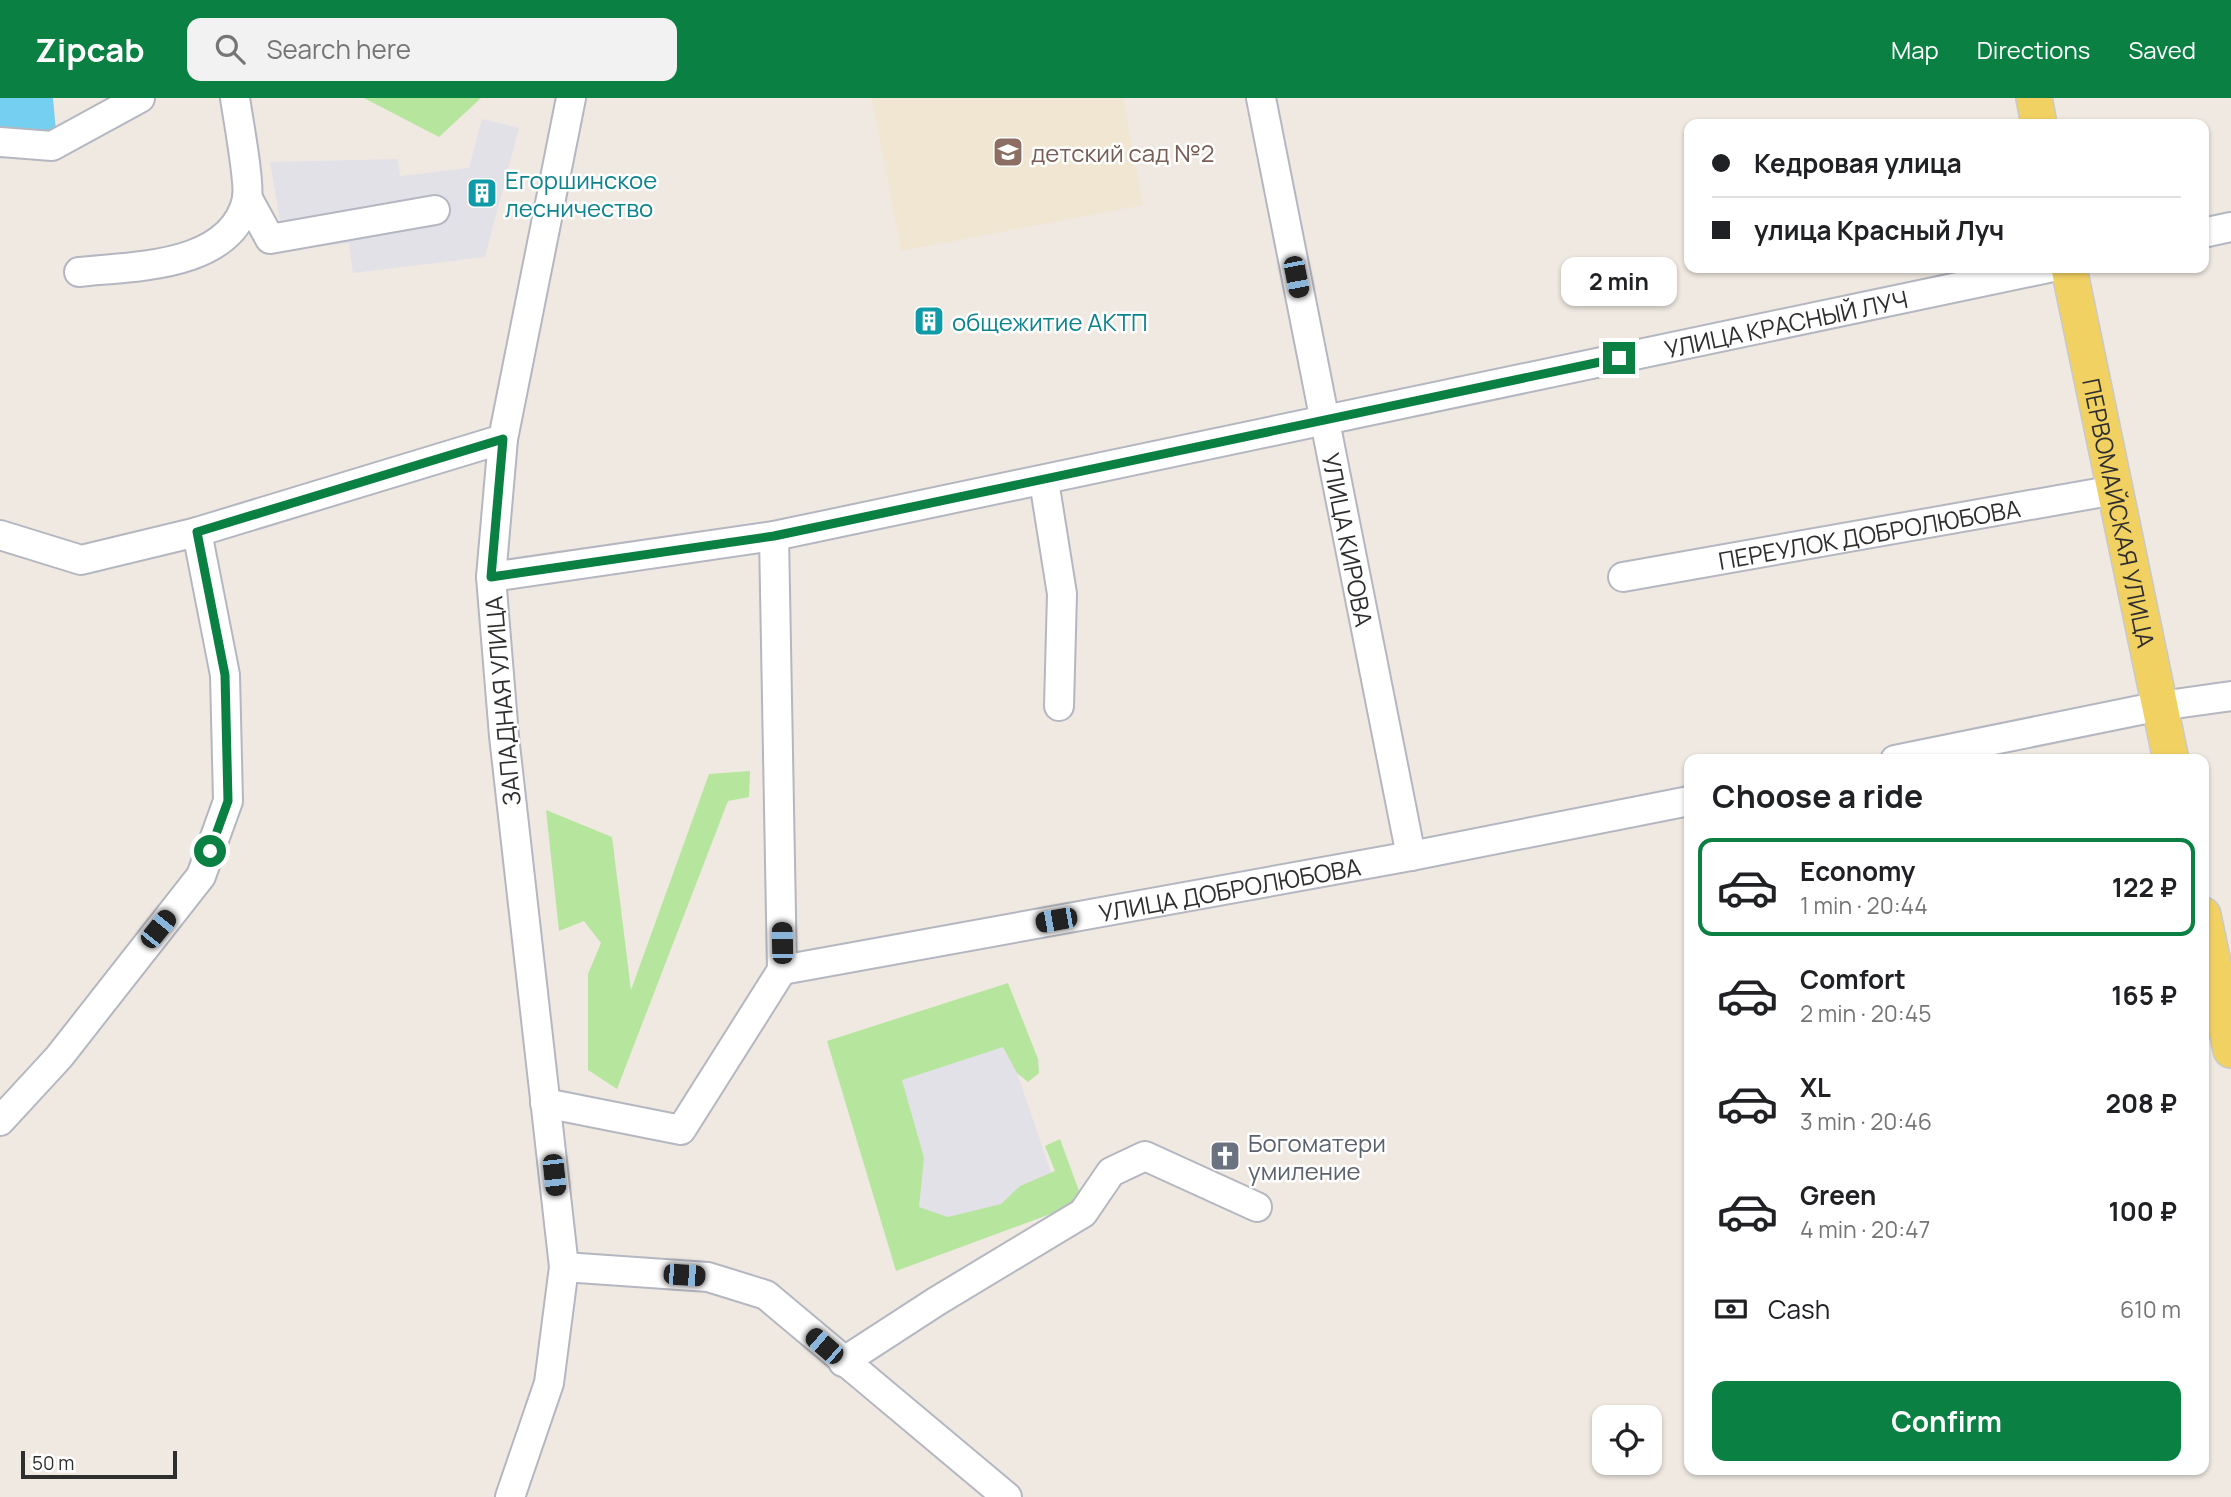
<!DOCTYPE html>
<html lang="en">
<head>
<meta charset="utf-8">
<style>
	body { margin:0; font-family:Manrope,sans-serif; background:#f2f2f2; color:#202124; height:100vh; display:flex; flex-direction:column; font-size:26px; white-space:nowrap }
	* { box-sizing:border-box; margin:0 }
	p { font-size:23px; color:#757577 }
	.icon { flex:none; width:38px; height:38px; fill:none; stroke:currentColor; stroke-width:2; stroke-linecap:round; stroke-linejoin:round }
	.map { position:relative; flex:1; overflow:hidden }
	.sheet { position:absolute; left:1684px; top:656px; width:525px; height:721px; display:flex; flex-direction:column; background:#fff; border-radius:14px; box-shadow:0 2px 5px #0004 }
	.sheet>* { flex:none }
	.guide { position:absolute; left:1684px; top:21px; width:525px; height:154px; border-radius:14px; box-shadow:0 2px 5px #0004; display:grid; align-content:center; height:154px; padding:0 28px; background:#fff }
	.tools { position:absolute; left:1592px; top:1307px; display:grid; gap:14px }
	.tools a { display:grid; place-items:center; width:70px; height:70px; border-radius:14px; background:#fff; box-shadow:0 2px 5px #0004; font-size:35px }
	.scale { position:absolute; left:21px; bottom:18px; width:156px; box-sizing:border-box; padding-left:7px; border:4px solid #2e2e2e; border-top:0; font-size:19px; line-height:24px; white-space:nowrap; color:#2e2e2e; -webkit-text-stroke:5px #fff; paint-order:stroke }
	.end { position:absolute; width:32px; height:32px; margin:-16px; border:9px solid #0b8043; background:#fff; box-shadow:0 0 0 4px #fff }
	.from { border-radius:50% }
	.bubble { position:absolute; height:49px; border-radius:14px; background:#fff; box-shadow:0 2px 5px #0004; font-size:23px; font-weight:700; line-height:49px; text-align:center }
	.car { position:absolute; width:21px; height:42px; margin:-21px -10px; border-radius:9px; box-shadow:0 0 5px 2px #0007; background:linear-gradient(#222 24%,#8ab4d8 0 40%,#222 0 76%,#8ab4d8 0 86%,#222 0) }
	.guide b { display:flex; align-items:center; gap:24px; height:66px; font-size:26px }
	.guide b+b { border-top:2px solid #e0e0e0 }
	.guide i { width:18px; height:18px; background:#202124 }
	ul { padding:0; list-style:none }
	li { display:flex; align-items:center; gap:21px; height:98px; margin:0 14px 10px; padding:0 14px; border:4px solid transparent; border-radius:14px }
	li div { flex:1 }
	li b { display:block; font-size:26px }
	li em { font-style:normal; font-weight:700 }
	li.on { border-color:#0b8043 }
	li>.icon { width:63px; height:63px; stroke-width:1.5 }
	h2 { padding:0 28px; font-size:32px; line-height:84px }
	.pay { display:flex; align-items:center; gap:18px; height:77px; padding:0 28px; font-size:26px }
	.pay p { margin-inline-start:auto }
	.action { display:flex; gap:14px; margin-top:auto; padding:14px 28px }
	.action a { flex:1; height:80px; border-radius:14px; background:#0b8043; color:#fff; font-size:28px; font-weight:700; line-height:80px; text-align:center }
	header { display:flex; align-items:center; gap:42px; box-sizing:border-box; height:98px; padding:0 35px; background:#0b8043; color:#fff }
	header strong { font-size:33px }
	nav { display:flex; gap:38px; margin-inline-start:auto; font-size:24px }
	.search { width:490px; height:63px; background:#f2f2f2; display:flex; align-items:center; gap:18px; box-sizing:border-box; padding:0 24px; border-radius:14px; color:#757577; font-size:26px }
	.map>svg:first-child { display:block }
	.industrial { fill:#e3e1e8 }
	.education { fill:#f0e6d1 }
	.green { fill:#b6e59e }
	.water { fill:#75cff0 }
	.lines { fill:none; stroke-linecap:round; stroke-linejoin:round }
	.minor-casing { stroke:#b4b7c1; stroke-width:32 }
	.major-casing { stroke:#c9c9c9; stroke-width:38 }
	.minor { stroke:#fff; stroke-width:28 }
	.major { stroke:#f2d163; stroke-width:35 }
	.route { stroke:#0b8043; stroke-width:9 }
	.labels { text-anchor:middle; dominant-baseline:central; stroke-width:5; stroke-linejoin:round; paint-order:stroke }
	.education-label { font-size:24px; fill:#785e54; stroke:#fff; text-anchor:start }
	.culture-label { font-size:24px; fill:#0d838f; stroke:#fff; text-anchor:start }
	.street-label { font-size:24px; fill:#2e2e2e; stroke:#fff }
	.worship-label { font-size:24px; fill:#5b616d; stroke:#fff; text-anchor:start }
</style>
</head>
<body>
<header>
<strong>Zipcab</strong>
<div class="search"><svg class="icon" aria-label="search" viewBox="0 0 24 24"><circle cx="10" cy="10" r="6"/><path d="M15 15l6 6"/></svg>Search here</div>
<nav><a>Map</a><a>Directions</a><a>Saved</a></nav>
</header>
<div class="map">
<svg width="2231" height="1399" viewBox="0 0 2231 1399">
	<rect width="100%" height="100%" fill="#efe9e1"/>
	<path class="industrial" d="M482 21 519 30 485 159 353 175 349 145 285 152 270 64 398 61 400 78 469 70Z
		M999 922 1057 1092 927 1136 869 967Z"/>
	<path class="education" d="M872 0H1123L1143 107 901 153Z"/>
	<path class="green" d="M364 0H481L439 39Z
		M750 673 749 699 728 703 617 991 588 972V876L601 845 584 823 559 833 546 712 612 739 631 892 709 676Z
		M1008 885 1038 961 1039 975 1028 984 1017 975 1003 949 902 982 924 1060 919 1109 948 1119 1001 1106 1020 1088 1055 1073 1045 1048 1060 1041 1083 1104 896 1173 827 943Z"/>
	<path class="water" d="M0 0H53L56 34 0 30Z"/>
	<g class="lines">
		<g class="minor-casing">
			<g id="minor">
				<path id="s1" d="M1261 0 1411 758"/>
				<path d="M0 44 52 48 140 0"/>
				<path d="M247 99 270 141 435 112"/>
				<path d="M2203 135 2231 129"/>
				<path d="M79 174C134 168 232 170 247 101 250 84 238 21 235 0"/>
				<path d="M1044 383 1062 496 1059 608"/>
				<path d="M0 437 81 462 197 434 503 341"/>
				<path id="s2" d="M774 438 782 872 1411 758 1689 703"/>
				<path id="s3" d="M491 479 774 438 2048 170"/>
				<path id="s4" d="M1623 479 2115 392"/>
				<path d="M1895 662 2160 608 2231 598"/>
				<path d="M545 1005 681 1032 782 872"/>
				<path d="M0 1023 59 959 201 778 228 703 225 577 197 434"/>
				<path d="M564 1169 708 1179 766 1197 1007 1399"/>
				<path d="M843 1264 937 1203 1083 1115 1111 1074 1145 1058 1257 1109"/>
				<path d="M510 1399 549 1285 564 1169 504 638 491 479 503 341 571 0"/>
			</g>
		</g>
		<g class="major-casing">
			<g id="major">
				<path d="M2034 0 2039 26"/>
				<path id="s5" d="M2069 170 2171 662"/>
				<path d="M2203 817 2231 952"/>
			</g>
		</g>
		<use href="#minor" class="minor"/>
		<use href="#major" class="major"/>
	</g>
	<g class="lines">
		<path class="route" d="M210 753 228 703 225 577 197 434 503 341 491 479 774 438 1619 260"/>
	</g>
	<defs>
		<g id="school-square" transform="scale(1.575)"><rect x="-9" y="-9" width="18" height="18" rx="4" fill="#8d6e63" stroke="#fff"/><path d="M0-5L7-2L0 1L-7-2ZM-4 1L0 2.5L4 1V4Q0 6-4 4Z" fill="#fff"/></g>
		<g id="building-square" transform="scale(1.575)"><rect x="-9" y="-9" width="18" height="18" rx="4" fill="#0f9aa8" stroke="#fff"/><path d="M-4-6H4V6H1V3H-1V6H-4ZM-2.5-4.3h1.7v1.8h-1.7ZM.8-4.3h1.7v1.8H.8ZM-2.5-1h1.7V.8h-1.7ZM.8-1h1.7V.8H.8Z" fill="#fff"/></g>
		<g id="church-square" transform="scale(1.575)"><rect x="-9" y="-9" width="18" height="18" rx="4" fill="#6b7280" stroke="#fff"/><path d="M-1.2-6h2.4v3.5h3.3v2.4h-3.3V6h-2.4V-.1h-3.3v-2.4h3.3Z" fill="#fff"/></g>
	</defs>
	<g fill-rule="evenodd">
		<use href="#school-square" x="1008" y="54"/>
		<use href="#building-square" x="482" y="95"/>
		<use href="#building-square" x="929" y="223"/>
		<use href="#church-square" x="1225" y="1058"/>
	</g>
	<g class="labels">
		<g class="education-label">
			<text x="1031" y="54">детский сад №2</text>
		</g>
		<g class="culture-label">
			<text x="505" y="81">Егоршинское<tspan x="505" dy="28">лесничество</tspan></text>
			<text x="952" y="223">общежитие АКТП</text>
		</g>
		<g class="street-label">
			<text stroke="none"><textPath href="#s3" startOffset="1320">УЛИЦА КРАСНЫЙ ЛУЧ</textPath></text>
			<text stroke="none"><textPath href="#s5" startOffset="250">ПЕРВОМАЙСКАЯ УЛИЦА</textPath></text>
			<text stroke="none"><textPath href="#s4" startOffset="250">ПЕРЕУЛОК ДОБРОЛЮБОВА</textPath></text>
			<text stroke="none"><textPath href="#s1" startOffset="450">УЛИЦА КИРОВА</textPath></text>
			<text transform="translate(502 603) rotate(-95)">ЗАПАДНАЯ УЛИЦА</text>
			<text stroke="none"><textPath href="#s2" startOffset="889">УЛИЦА ДОБРОЛЮБОВА</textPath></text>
		</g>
		<g class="worship-label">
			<text x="1248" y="1044">Богоматери<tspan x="1248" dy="28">умиление</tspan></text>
		</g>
	</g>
</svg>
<div class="tools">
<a><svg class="icon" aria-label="locate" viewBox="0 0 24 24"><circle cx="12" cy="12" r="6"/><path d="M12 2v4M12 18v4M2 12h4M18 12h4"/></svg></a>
</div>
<div class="scale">50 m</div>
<i class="end from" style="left:210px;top:753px"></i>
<i class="end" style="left:1619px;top:260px"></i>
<div class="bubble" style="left:1561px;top:159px;width:116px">2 min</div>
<i class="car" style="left:1296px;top:179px;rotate:169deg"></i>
<i class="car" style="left:1056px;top:822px;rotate:260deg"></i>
<i class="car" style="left:158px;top:831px;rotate:39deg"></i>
<i class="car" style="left:782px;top:845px;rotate:359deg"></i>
<i class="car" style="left:554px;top:1077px;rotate:174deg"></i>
<i class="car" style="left:684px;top:1177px;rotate:94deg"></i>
<i class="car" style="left:824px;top:1248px;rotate:311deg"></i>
<div class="guide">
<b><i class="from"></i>Кедровая улица</b>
<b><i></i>улица Красный Луч</b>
</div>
<section class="sheet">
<h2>Choose a ride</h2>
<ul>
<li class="on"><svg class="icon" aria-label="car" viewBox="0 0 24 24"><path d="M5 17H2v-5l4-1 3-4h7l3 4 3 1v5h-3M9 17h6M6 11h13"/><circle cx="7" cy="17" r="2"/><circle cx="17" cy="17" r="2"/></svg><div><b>Economy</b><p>1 min · 20:44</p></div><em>122 ₽</em></li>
<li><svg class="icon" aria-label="car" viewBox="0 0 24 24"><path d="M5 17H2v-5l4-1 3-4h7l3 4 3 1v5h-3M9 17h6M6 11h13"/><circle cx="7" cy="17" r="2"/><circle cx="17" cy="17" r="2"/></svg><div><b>Comfort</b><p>2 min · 20:45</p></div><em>165 ₽</em></li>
<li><svg class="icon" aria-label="car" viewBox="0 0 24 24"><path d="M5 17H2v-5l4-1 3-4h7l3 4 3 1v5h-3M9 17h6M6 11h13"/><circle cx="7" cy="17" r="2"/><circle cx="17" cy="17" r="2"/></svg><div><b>XL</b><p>3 min · 20:46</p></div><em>208 ₽</em></li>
<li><svg class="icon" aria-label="car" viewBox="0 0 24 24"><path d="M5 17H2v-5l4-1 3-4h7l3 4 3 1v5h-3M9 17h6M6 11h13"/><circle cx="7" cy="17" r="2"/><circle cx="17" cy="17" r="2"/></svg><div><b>Green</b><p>4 min · 20:47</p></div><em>100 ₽</em></li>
</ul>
<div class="pay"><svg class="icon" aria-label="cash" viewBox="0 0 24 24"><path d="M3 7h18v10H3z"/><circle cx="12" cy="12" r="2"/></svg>Cash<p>610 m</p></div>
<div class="action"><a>Confirm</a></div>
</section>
</div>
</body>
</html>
